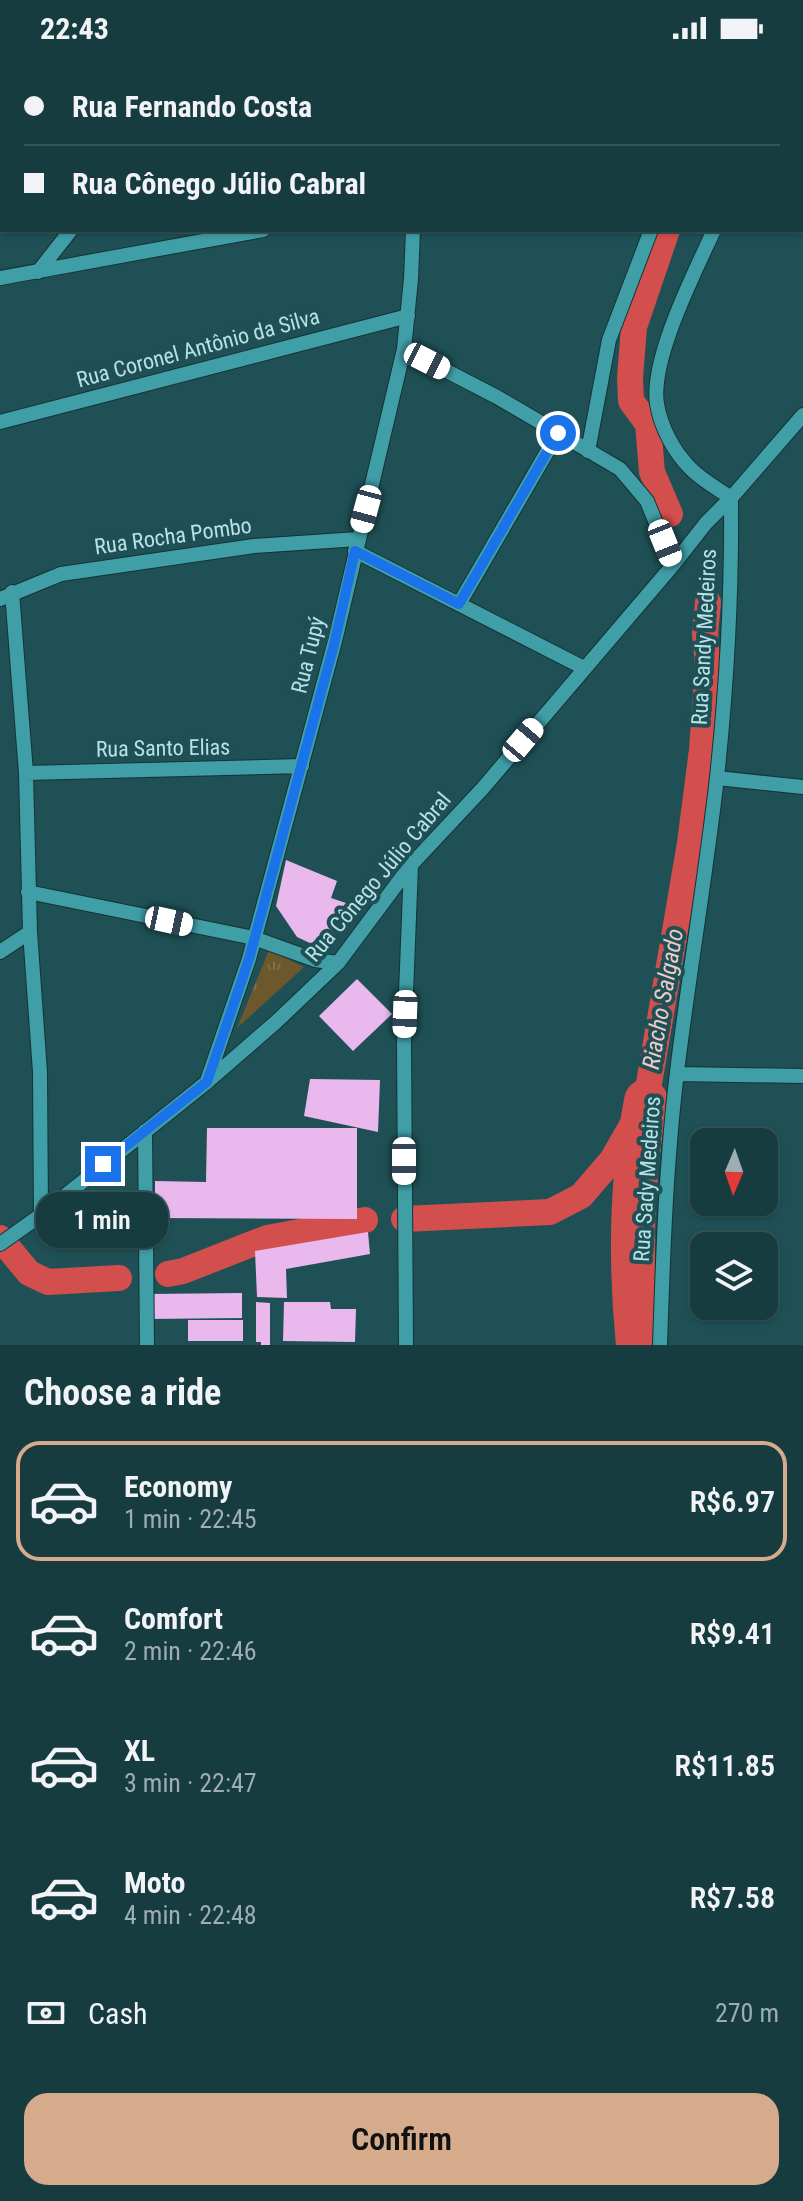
<!DOCTYPE html>
<html lang="en">
<head>
<meta charset="utf-8">
<style>
	body { margin:0; font-family:"Roboto Condensed",sans-serif; background:#1f4347; color:#f1f3f6; height:100vh; display:flex; flex-direction:column; font-size:30px; white-space:nowrap }
	* { box-sizing:border-box; margin:0 }
	p { font-size:26px; color:#9eadb1 }
	.icon { flex:none; width:44px; height:44px; fill:none; stroke:currentColor; stroke-width:2; stroke-linecap:round; stroke-linejoin:round }
	.map { position:relative; height:1289px; overflow:hidden }
	.details { display:flex; flex-direction:column; background:#163c40; flex:1 }
	.details>* { flex:none }
	.guide { position:absolute; left:0px; top:0px; width:804px; height:176px; box-shadow:0 2px 6px #0004,0 0 0 2px #355659; display:grid; align-content:center; height:176px; padding:0 24px; background:#163c40 }
	.needle { width:52px; rotate:182deg }
	.tools { position:absolute; left:690px; top:1072px; display:grid; gap:16px }
	.tools a { display:grid; place-items:center; width:88px; height:88px; border-radius:16px; background:#163c40; box-shadow:0 2px 6px #0004,0 0 0 2px #355659; font-size:40px }
	.end { position:absolute; width:36px; height:36px; margin:-18px; border:10px solid #1a73e8; background:#fff; box-shadow:0 0 0 4px #fff }
	.from { border-radius:50% }
	.bubble { position:absolute; height:56px; border-radius:24px; background:#163c40; box-shadow:0 2px 6px #0004,0 0 0 2px #355659; font-size:26px; font-weight:600; line-height:56px; text-align:center }
	.car { position:absolute; width:24px; height:48px; margin:-24px -12px; border-radius:10px; box-shadow:0 0 6px 2px #0007; background:linear-gradient(#fff 24%,#345 0 40%,#fff 0 76%,#345 0 86%,#fff 0) }
	.guide b { display:flex; align-items:center; gap:28px; height:76px; font-size:30px }
	.guide b+b { border-top:2px solid #355659 }
	.guide i { width:20px; height:20px; background:#f1f3f6 }
	ul { padding:0; list-style:none }
	li { display:flex; align-items:center; gap:24px; height:120px; margin:0 16px 12px; padding:0 8px; border:4px solid transparent; border-radius:24px }
	li div { flex:1 }
	li b { display:block; font-size:30px }
	li em { font-style:normal; font-weight:600 }
	li.selected { border-color:#d6ab8b }
	li>.icon { width:72px; height:72px; stroke-width:1.5 }
	h2 { padding:0 24px; font-size:36px; line-height:96px }
	.pay { display:flex; align-items:center; gap:20px; height:88px; padding:0 24px; font-size:30px }
	.pay p { margin-inline-start:auto }
	.cta { display:flex; gap:16px; margin-top:auto; padding:16px 24px }
	.cta a { flex:1; height:92px; border-radius:24px; background:#d6ab8b; color:#111; font-size:32px; font-weight:600; line-height:92px; text-align:center }
	.status { display:flex; justify-content:space-between; align-items:center; height:56px; padding:0 40px; background:#163c40; direction:ltr }
	.status svg { height:22px; fill:currentColor }
	.map>svg:first-child { display:block }
	.park { fill:url(#park-tufts) }
	.lines { fill:none; stroke-linecap:round; stroke-linejoin:round }
	.canal { stroke:#d34f4d; stroke-width:26 }
	.river { stroke:#d34f4d; stroke-width:44 }
	.building { fill:#e9b8ec }
	.minor-casing { stroke:#153336; stroke-width:16 }
	.minor { stroke:#409ea7; stroke-width:14 }
	.route { stroke:#1a73e8; stroke-width:10 }
	.labels { text-anchor:middle; dominant-baseline:central; stroke-width:8; stroke-linejoin:round; paint-order:stroke }
	.street-label { font-size:22px; fill:#b7e2e6; stroke:#1e5055 }
	.water-label { font-size:24px; font-style:italic; fill:#edcbc8; stroke:#1e5055 }
</style>
</head>
<body>
<div class="status"><b>22:43</b><svg viewBox="0 0 49 12"><path d="M0 12V9h3v3zM5 12V6h3v6zM10 12V3h3v9zM15 12V0h3v12zM26 1h20v11H26zM47 4h2v5h-2z"/></svg></div>
<div class="map">
<svg width="803" height="1289" viewBox="0 0 803 1289">
	<defs>
		<pattern id="park-tufts" width="24" height="20" patternUnits="userSpaceOnUse" patternTransform="scale(2)"><rect width="24" height="20" fill="#6d582d"/><path d="M3 7l-1-3M5 7V3M7 7l1-3M15 17l-1-3M17 17v-4M19 17l1-3" fill="none" stroke="#80704b"/></pattern>
	</defs>
	<rect width="100%" height="100%" fill="#1e5055"/>
	<path class="park" d="M269 894 304 911 237 972Z"/>
	<g class="lines">
		<path class="canal" d="M746 2V0
			M667 174 634 271 630 322 631 345 648 368 652 416 670 458
			M404 1163 550 1156 581 1140 612 1104 646 1045 690 787 702 694 708 610 705 578 708 546
			M0 1182 29 1217 48 1226 119 1222
			M168 1218 183 1215 267 1182 365 1164"/>
		<path class="river" d="M638 1289C630 1209 631 1124 646 1045"/>
	</g>
	<path class="building" d="M286 804 337 825 331 842 358 851 325 889 312 888 297 881 276 850Z
		M357 923 392 958 353 995 319 960Z
		M310 1023 380 1024 378 1076 304 1060Z
		M207 1072H357V1163L155 1162V1125L206 1126Z
		M368 1176 370 1198 286 1213 287 1242 257 1241 255 1195Z
		M242 1237V1262L149 1263 148 1238Z
		M256 1246 270 1247V1289H261V1286H256Z
		M284 1246H330L331 1253H356L355 1286 283 1285Z
		M188 1264H243V1285H188Z"/>
	<g class="lines">
		<g class="minor-casing">
			<path id="minor" d="M407 0V2
				M631 0 642 2
				M29 2 31 0
				M208 2 210 0
				M711 2 712 0
				M793 2 794 0
				M802 30H803
				M0 40 2 38
				M38 216 71 174
				M0 222 263 174
				M404 293 497 341 620 413 647 445 673 509
				M0 366 408 260
				M588 395 609 284 651 174
				M355 495 584 612
				M12 536 26 717 30 876 40 1016 41 1159
				M0 543 61 518 254 490 358 483
				M459 548 558 377
				M26 717 302 710
				M717 722 803 731
				M28 836 254 882 315 904 338 907
				M0 896 30 876
				M677 1018 803 1020
				M207 1025 249 903 335 585 404 293 411 223 413 174
				M145 1075 147 1289
				M0 1188 41 1159 207 1026 276 966 338 907 411 809 483 732 673 509 706 467 731 442 803 359
				M406 1289 404 988 411 810
				M660 1289C663 1198 666 1107 677 1016 689 917 706 819 717 721 727 628 732 535 731 442 718 433 702 424 691 413 674 396 661 372 657 348 650 303 695 216 714 174"/>
		</g>
		<use href="#minor" class="minor"/>
	</g>
	<g class="lines">
		<path class="route" d="M103 1108 207 1026 249 903 335 585 355 495 459 548 558 377"/>
	</g>
	<g class="labels">
		<g class="street-label">
			<text transform="translate(198 292) rotate(-15)">Rua Coronel Antônio da Silva</text>
			<text transform="translate(173 480) rotate(-8)">Rua Rocha Pombo</text>
			<text transform="translate(704 581) rotate(-87)">Rua Sandy Medeiros</text>
			<text transform="translate(308 599) rotate(-76)">Rua Tupý</text>
			<text transform="translate(163 692) rotate(-1)">Rua Santo Elias</text>
			<text transform="translate(378 821) rotate(-50)">Rua Cônego Júlio Cabral</text>
			<text transform="translate(647 1123) rotate(-86)">Rua Sady Medeiros</text>
		</g>
		<g class="water-label">
			<text transform="translate(663 943) rotate(-80)">Riacho Salgado</text>
		</g>
	</g>
</svg>
<div class="tools">
<a><svg class="needle" viewBox="-14 -14 28 28"><path d="M0-13l5 13h-10z" fill="#e53935"/><path d="M0 13l5-13h-10z" fill="#9eadb1"/></svg></a>
<a><svg class="icon" aria-label="layers" viewBox="0 0 24 24"><path d="M12 4l9 5-9 5-9-5zM3 14l9 5 9-5"/></svg></a>
</div>
<i class="end from" style="left:558px;top:377px"></i>
<i class="end" style="left:103px;top:1108px"></i>
<div class="bubble" style="left:36px;top:1136px;width:132px">1 min</div>
<i class="car" style="left:427px;top:305px;rotate:117deg"></i>
<i class="car" style="left:366px;top:453px;rotate:195deg"></i>
<i class="car" style="left:665px;top:487px;rotate:158deg"></i>
<i class="car" style="left:523px;top:684px;rotate:40deg"></i>
<i class="car" style="left:169px;top:865px;rotate:102deg"></i>
<i class="car" style="left:405px;top:958px;rotate:182deg"></i>
<i class="car" style="left:404px;top:1105px;rotate:180deg"></i>
<div class="guide">
<b><i class="from"></i>Rua Fernando Costa</b>
<b><i></i>Rua Cônego Júlio Cabral</b>
</div>
</div>
<section class="details">
<h2>Choose a ride</h2>
<ul>
<li class="selected"><svg class="icon" aria-label="car" viewBox="0 0 24 24"><path d="M5 17H2v-5l4-1 3-4h7l3 4 3 1v5h-3M9 17h6M6 11h13"/><circle cx="7" cy="17" r="2"/><circle cx="17" cy="17" r="2"/></svg><div><b>Economy</b><p>1 min · 22:45</p></div><em>R$6.97</em></li>
<li><svg class="icon" aria-label="car" viewBox="0 0 24 24"><path d="M5 17H2v-5l4-1 3-4h7l3 4 3 1v5h-3M9 17h6M6 11h13"/><circle cx="7" cy="17" r="2"/><circle cx="17" cy="17" r="2"/></svg><div><b>Comfort</b><p>2 min · 22:46</p></div><em>R$9.41</em></li>
<li><svg class="icon" aria-label="car" viewBox="0 0 24 24"><path d="M5 17H2v-5l4-1 3-4h7l3 4 3 1v5h-3M9 17h6M6 11h13"/><circle cx="7" cy="17" r="2"/><circle cx="17" cy="17" r="2"/></svg><div><b>XL</b><p>3 min · 22:47</p></div><em>R$11.85</em></li>
<li><svg class="icon" aria-label="car" viewBox="0 0 24 24"><path d="M5 17H2v-5l4-1 3-4h7l3 4 3 1v5h-3M9 17h6M6 11h13"/><circle cx="7" cy="17" r="2"/><circle cx="17" cy="17" r="2"/></svg><div><b>Moto</b><p>4 min · 22:48</p></div><em>R$7.58</em></li>
</ul>
<div class="pay"><svg class="icon" aria-label="cash" viewBox="0 0 24 24"><path d="M3 7h18v10H3z"/><circle cx="12" cy="12" r="2"/></svg>Cash<p>270 m</p></div>
<div class="cta"><a>Confirm</a></div>
</section>
</body>
</html>
